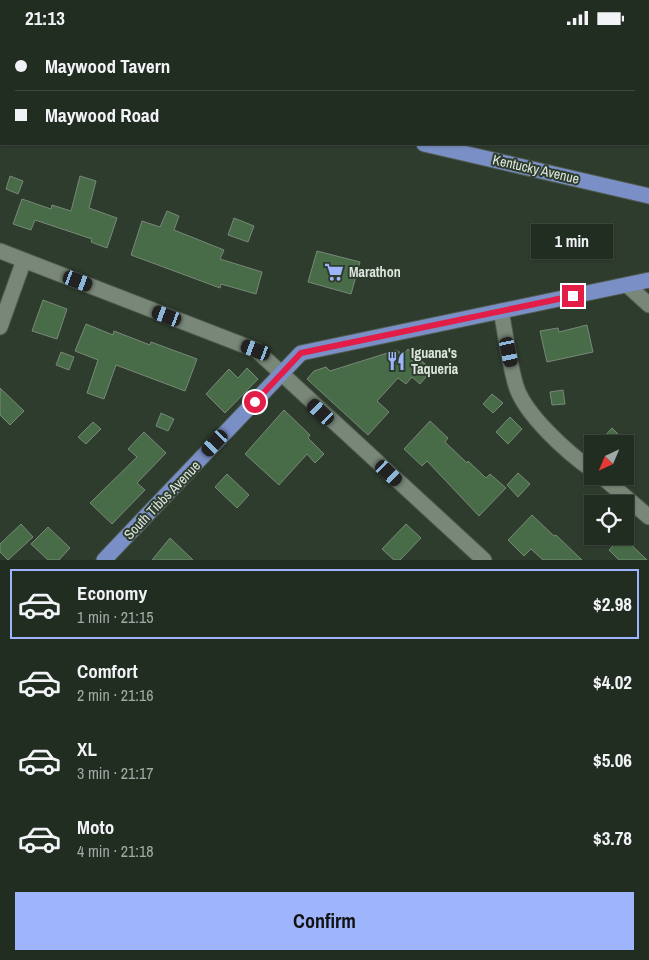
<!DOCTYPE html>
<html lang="en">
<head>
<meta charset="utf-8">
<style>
	body { margin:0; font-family:"Archivo Narrow",sans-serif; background:#2e392f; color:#f1f3f6; height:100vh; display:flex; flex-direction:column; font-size:19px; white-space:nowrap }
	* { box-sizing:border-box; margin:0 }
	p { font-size:16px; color:#a2a8a5 }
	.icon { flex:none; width:28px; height:28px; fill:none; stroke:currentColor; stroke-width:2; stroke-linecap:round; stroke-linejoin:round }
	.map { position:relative; height:525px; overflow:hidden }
	.side { display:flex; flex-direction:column; background:#222d22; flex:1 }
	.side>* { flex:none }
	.banner { position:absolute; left:0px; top:0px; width:650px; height:110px; box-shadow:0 1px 4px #0004,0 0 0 1px #3f4940; display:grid; align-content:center; height:110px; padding:0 15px; background:#222d22 }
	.needle { width:32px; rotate:224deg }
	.controls { position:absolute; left:584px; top:400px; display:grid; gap:10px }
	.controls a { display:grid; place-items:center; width:50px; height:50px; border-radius:0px; background:#222d22; box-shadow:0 1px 4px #0004,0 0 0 1px #3f4940; font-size:25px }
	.end { position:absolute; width:22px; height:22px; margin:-11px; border:6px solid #e11d48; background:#fff; box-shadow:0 0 0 2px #fff }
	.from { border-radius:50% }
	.bubble { position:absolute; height:35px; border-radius:0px; background:#222d22; box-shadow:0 1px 4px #0004,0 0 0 1px #3f4940; font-size:16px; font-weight:700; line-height:35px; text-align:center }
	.car { position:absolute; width:15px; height:30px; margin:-15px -8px; border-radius:6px; box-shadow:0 0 4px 1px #0007; background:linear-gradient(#222 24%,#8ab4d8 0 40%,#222 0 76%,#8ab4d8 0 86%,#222 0) }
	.banner b { display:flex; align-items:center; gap:18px; height:48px; font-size:19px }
	.banner b+b { border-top:1px solid #3f4940 }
	.banner i { width:12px; height:12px; background:#f1f3f6 }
	ul { padding:9px 0 0; list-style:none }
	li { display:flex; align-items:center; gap:15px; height:70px; margin:0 10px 8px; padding:0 5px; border:2px solid transparent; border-radius:0px }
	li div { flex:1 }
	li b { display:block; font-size:19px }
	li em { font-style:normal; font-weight:700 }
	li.on { border-color:#9eb4fd }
	li>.icon { width:45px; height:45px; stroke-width:1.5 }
	.primary-button { display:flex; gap:10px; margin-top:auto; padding:10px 15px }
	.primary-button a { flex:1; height:58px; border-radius:0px; background:#9eb4fd; color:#111; font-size:20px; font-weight:700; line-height:58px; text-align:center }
	.status { display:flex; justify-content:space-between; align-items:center; height:35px; padding:0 25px; background:#222d22; direction:ltr }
	.status svg { height:14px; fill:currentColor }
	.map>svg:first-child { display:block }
	.building { fill:#476c47; stroke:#798878 }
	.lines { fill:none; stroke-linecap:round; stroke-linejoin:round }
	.minor-casing { stroke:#4e5a4e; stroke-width:17 }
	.major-casing { stroke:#4e5a4e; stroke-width:17 }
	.minor { stroke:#788778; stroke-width:15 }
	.major { stroke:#798fc6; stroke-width:15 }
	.route { stroke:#e11d48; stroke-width:6 }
	.labels { text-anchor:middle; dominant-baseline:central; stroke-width:4; stroke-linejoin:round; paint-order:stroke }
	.street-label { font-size:14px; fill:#dee7de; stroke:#2e3c2e }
	.poi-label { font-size:14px; font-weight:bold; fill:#dee7de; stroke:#2e3c2e; text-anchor:start }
</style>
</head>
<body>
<div class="status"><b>21:13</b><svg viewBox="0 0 49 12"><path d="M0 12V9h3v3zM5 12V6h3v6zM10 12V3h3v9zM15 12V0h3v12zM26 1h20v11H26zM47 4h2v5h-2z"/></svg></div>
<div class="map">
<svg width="649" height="525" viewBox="0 0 649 525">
	<rect width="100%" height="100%" fill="#2e3c2e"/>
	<path class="building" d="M10 141 23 146 18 159 6 154Z
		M80 141 96 146 89 173 117 183 107 213 91 207 92 204 35 185 31 195 13 189 22 164 51 174 52 170 71 176Z
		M167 176 179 181 174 195 224 215 220 224 262 237 256 259 221 249 220 253 131 220 142 186 160 192Z
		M234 183 254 191 248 207 228 200Z
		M317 216 360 227 351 259 308 247Z
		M43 265 67 274 57 304 32 296Z
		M86 289 113 300 114 296 150 310 151 307 197 324 185 356 116 330 104 364 87 358 98 325 75 316Z
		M587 290 593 317 547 327 540 296 558 293 559 297Z
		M408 314 432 335 420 349 412 342 406 349 398 343 377 366 389 377 368 400 307 344 314 336 326 332 330 336 397 315 403 320Z
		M61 317 74 322 69 335 56 330Z
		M247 333 258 344 225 378 206 359 229 334 238 343Z
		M0 353 24 376 10 390 0 380Z
		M563 355 565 369 552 370 550 357Z
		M492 359 503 368 493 378 483 369Z
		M284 375 310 400 308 403 324 419 315 428 307 419 279 450 245 419Z
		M161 378 174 384 168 396 156 391Z
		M510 382 522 394 508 409 496 397Z
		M430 386 448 403 445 407 467 428 468 426 486 443 490 439 506 453 479 481 427 426 422 431 404 414Z
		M93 387 101 394 86 409 78 402Z
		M612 393 622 403 617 409H609L603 403Z
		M144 397 166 418 137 448 145 455 112 489 90 468 137 422 128 414Z
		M518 438 530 449 518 462 507 450Z
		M227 439 249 460 237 473 215 452Z
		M532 480 554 501 556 500 582 525H543L531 514 524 521 508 505Z
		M21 489 33 502 8 525 0 517V509Z
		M406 489 421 503 400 525H394L382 514Z
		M48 492 70 513 59 525H48L31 509Z
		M622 501 647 525H619L609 515Z
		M170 503 193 525H152Z"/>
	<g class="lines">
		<g class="minor-casing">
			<path id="minor" d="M154 1 155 0
				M431 1V0
				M0 216 256 315 484 525
				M627 250 649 270
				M501 276C506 301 509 327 516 351 525 380 568 418 592 435
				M0 292 24 225
				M601 441 649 482"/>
		</g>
		<g class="major-casing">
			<path id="major" d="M0 13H1
				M424 109 649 161
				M104 525 301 318 649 245"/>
		</g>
		<use href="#minor" class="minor"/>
		<use href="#major" class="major"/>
	</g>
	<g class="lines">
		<path class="route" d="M255 367 301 318 573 261"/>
	</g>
	<defs>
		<g id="supermarket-bare" transform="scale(1.5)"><path d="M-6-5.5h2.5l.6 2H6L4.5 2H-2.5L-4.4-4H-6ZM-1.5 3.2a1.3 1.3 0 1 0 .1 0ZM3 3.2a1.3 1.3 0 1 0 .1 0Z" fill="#9eb4fd" stroke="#2e3c2e" stroke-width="2.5" paint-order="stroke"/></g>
		<g id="restaurant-bare" transform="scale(1.5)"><path d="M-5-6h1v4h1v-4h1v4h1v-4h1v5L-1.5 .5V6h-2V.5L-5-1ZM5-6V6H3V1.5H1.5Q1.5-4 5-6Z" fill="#9eb4fd" stroke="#2e3c2e" stroke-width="2.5" paint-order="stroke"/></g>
	</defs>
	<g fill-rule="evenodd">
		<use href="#supermarket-bare" x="334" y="237"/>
		<use href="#restaurant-bare" x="396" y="326"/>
	</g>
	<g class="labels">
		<g class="street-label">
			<text transform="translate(536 134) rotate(13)">Kentucky Avenue</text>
			<text transform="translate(162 465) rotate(-46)">South Tibbs Avenue</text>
		</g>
		<g class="poi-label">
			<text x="349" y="237">Marathon</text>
			<text x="411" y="318">Iguana's<tspan x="411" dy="16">Taqueria</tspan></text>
		</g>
	</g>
</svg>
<div class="controls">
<a><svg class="needle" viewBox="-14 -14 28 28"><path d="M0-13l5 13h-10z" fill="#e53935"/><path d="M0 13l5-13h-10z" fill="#a2a8a5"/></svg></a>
<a><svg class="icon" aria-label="locate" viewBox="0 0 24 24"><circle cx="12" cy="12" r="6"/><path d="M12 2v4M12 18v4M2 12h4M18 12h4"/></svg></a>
</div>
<i class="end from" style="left:255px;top:367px"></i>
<i class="end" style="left:573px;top:261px"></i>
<div class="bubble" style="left:531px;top:189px;width:82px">1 min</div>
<i class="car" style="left:78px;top:246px;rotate:111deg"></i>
<i class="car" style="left:167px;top:281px;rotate:291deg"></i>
<i class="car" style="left:256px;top:315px;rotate:291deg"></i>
<i class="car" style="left:509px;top:317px;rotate:168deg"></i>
<i class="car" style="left:321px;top:377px;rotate:313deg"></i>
<i class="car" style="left:215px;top:408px;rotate:223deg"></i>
<i class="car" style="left:389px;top:438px;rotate:133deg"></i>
<div class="banner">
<b><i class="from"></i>Maywood Tavern</b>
<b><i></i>Maywood Road</b>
</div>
</div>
<section class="side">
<ul>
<li class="on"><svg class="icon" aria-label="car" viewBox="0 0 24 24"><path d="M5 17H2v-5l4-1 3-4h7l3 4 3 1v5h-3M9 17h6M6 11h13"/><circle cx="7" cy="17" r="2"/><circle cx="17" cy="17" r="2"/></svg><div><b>Economy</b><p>1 min · 21:15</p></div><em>$2.98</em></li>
<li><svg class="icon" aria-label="car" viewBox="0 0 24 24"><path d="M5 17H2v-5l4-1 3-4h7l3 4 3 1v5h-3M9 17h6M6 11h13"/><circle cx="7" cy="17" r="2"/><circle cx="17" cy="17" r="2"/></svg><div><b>Comfort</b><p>2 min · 21:16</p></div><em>$4.02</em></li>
<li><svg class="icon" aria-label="car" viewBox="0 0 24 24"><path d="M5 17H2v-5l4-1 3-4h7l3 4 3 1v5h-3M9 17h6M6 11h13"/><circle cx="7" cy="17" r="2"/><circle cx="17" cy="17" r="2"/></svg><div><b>XL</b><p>3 min · 21:17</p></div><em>$5.06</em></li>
<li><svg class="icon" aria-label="car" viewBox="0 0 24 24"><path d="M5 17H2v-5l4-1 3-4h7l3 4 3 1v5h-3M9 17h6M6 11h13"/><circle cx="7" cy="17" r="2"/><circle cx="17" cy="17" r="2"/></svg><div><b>Moto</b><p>4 min · 21:18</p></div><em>$3.78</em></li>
</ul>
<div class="primary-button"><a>Confirm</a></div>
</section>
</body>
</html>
